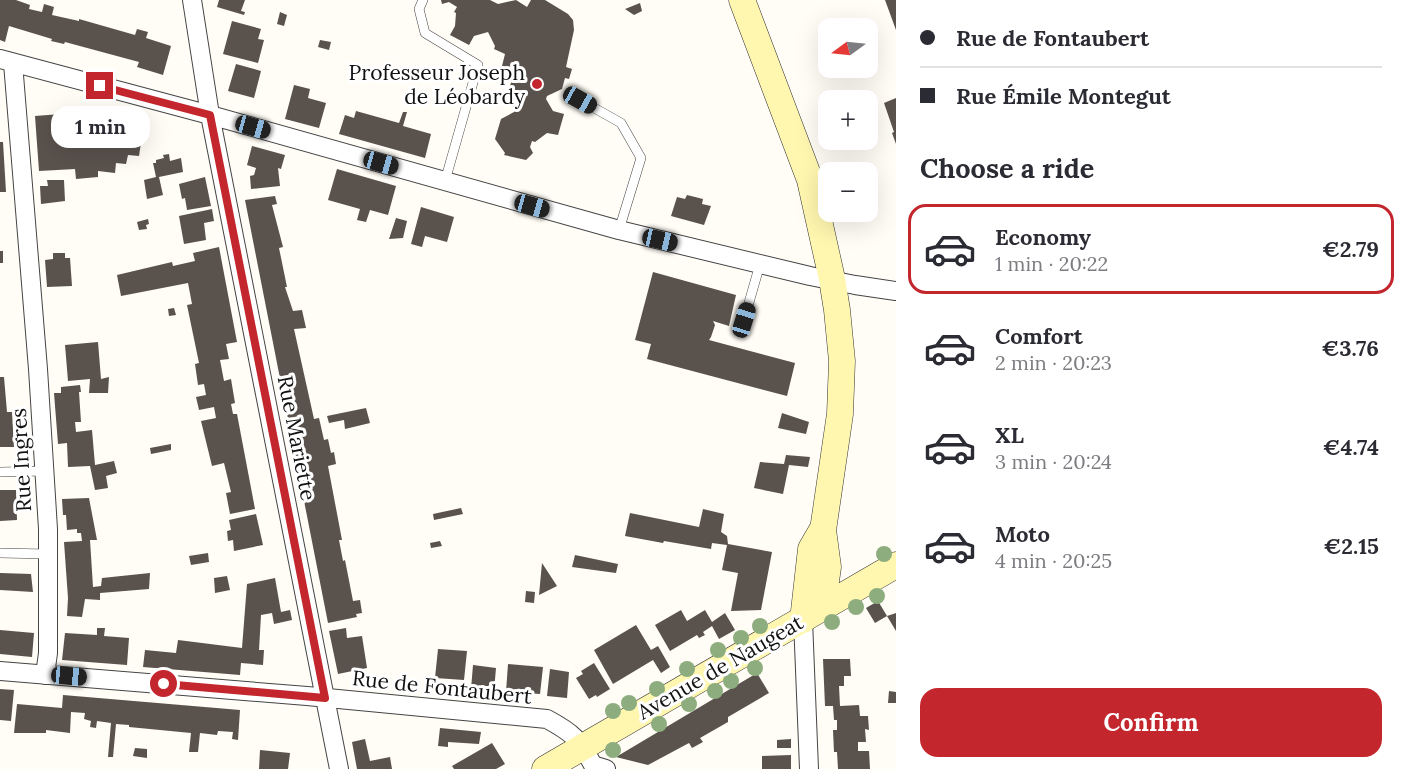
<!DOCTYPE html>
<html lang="en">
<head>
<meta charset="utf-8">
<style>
	body { margin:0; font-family:Lora,serif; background:#f2f2f3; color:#2b2b33; height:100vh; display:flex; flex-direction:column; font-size:22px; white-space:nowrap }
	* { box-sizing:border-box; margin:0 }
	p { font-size:20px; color:#7c7c81 }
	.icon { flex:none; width:33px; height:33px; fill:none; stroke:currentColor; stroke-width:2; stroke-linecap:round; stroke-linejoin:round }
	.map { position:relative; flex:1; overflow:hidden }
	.drawer { display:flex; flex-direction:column; background:#fff; width:510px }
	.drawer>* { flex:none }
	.hud { display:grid; align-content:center; height:132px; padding:0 24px; background:#fff }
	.needle { width:39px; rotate:255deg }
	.controls { position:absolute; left:818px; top:18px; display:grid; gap:12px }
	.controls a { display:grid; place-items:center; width:60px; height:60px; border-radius:12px; background:#fff; box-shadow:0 6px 24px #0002; font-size:30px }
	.end { position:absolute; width:27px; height:27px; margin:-14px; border:8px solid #c4262e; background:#fff; box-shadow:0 0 0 3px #fff }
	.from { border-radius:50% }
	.bubble { position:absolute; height:42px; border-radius:18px; background:#fff; box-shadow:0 6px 24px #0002; font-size:20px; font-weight:700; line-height:42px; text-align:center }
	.car { position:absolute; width:18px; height:36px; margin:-18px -9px; border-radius:8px; box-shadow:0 0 4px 2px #0007; background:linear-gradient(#222 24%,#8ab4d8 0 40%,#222 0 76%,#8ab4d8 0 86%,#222 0) }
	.hud b { display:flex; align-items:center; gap:21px; height:57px; font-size:22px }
	.hud b+b { border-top:2px solid #e1e1e2 }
	.hud i { width:15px; height:15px; background:#2b2b33 }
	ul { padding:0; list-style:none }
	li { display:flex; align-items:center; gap:18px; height:90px; margin:0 12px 9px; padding:0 12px; border:3px solid transparent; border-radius:18px }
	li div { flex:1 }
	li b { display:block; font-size:22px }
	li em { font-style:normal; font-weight:700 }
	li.on { border-color:#c4262e }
	li>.icon { width:54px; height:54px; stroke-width:1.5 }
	h2 { padding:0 24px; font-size:27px; line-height:72px }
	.action { display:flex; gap:12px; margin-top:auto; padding:12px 24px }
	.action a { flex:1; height:69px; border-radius:18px; background:#c4262e; color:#fff; font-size:24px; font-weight:700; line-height:69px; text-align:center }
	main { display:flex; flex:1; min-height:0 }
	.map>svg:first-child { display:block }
	.building { fill:#5a524d }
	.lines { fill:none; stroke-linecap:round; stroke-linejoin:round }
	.lane-casing { stroke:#444; stroke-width:10 }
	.street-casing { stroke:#444; stroke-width:20 }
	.secondary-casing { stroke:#333; stroke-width:27 }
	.lane { stroke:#fff; stroke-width:9 }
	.street { stroke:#fff; stroke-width:18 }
	.secondary { stroke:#fff6b0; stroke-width:26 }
	.tree { fill:#8dad7f }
	.route { stroke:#c4262e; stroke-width:8 }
	.poi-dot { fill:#c4262e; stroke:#fff; stroke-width:2 }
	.labels { text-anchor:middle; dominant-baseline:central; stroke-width:6; stroke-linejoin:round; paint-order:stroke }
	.poi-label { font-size:21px; fill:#111; stroke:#fff; text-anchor:end }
	.street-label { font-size:21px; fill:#111; stroke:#fff }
</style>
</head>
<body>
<main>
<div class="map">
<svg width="896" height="769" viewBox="0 0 896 769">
	<rect width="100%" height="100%" fill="#fffdf5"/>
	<path class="building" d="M0 0H16L30 5 29 9 42 12 44 4 54 7 52 15 79 21V19L135 35 137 29 148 32 146 38 171 46 163 75 137 67 139 62 65 42 64 44 51 41 52 39 9 26 5 42 0 40Z
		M219 0H245L241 11 245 12 244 15 217 7Z
		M441 0H490L498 4 516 0 527 7 531 0H545L568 14 573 20 574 30 566 67 572 69 569 79 565 78 562 89 547 96 546 99 553 111 564 114 558 135 547 133 535 142 532 141 530 147 533 153 526 160 504 155 505 153 495 139 501 119 514 112 517 102 509 90 512 79 505 67 502 66 505 54 494 49 495 46 488 32 474 36 469 45 450 35 455 26 456 13 454 12 457 7 449 2 442 4Z
		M885 0H896V30Z
		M640 3 642 11 634 15 625 9Z
		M280 12 287 15 284 26 277 24Z
		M232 21 261 29 258 39 264 40 258 63 223 54Z
		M320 40 331 42 329 50 318 47Z
		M236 64 261 71 254 98 228 91Z
		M294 85 310 89 308 98 326 103 319 128 285 119Z
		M896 98V144L892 133 894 132 884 103Z
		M122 110 145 116 139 156 128 155 126 164 116 163 115 173 98 171V177L76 179 75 169 39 171 35 116 61 114 64 140 96 137V140L117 143Z
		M356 111 399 123 403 112H407L403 126 431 134 425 158 339 134 345 115 354 118Z
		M0 142H3L6 192H0Z
		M252 146 285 155 281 169 278 168 280 186 251 189 250 176 254 175 256 168 247 165Z
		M169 154 170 161 181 158 183 172 159 177 163 195 147 199 144 180 156 177 153 163H156V160L164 158 163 155Z
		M337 169 396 186 388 215 370 210 366 222 357 220 360 209 328 200Z
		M205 177 211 206 187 210 185 198 182 199 179 184Z
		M47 180H64L65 201 41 204 40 186H48Z
		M687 195 703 199 702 204 711 206 704 225 671 216 677 197 685 199Z
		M275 196 277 204 272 205 283 247 279 248 287 287H285L293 311 302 310 306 328 294 329 314 419 319 418 324 440 328 439 331 453 334 452 336 464 328 466 342 540H339L343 561 345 560 353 601 360 600 362 613 356 614 357 617 328 623 245 200Z
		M421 207 454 217 447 242 425 236 422 247 411 244Z
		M212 209 214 221 204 223 206 240 184 244 179 216Z
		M396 218 407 221 403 238 389 239Z
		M148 219 149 224 146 225 147 229 139 230 137 222Z
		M219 247 237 342 226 344 229 359 220 360 224 381 231 379 235 403 231 404 233 414H237L255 509 230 514 226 493 231 492 224 463 212 466 201 421 216 418 214 407 199 410 196 397 206 395 204 384 198 385 195 364 199 363 187 305 192 304 188 283 121 296 117 275 172 262 173 266 195 261 193 253Z
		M0 251H3V263H0Z
		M53 253H65V258H70L72 286 47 287 45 260 53 259Z
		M653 272 736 295 729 326 713 321 715 325 711 337 709 340 795 363 787 396 647 359 651 344 635 340Z
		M174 308 176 315 169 316 168 309Z
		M98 342 101 379 109 377 108 393H89L90 379 68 381 65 345Z
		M0 377H4L7 412H12L14 447H0Z
		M80 385 81 392H79L81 422H75L76 432 92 430 95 465 114 461 117 473 106 476 108 488 95 490 90 466 68 467 67 443 58 444 54 393H61V387Z
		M366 408 370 423 345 429 344 420 329 423 327 416Z
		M782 413 809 422 806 434 778 428Z
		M171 444V450L151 454 150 448Z
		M786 455 810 457 808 467 789 465 783 494 754 488 760 462 784 464Z
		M0 490H16L17 520 0 521Z
		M89 498 97 540H90L93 587 101 586 102 578 150 573 149 589 100 593V600L85 599 82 617 67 616 68 598 64 542 82 541 81 533H77V529L67 530 66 515H63L62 499Z
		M461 508 463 514 434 520 433 514Z
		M703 509 724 514 721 532 727 536 728 544 772 552 761 610 731 611 738 573 722 570 727 545 712 543 711 549 664 541 663 543 625 536 630 513 699 527Z
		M256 514 263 545 234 551 233 540 228 541 227 531 231 530 229 520Z
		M440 541 442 546 431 548 430 543Z
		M208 553 209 562 191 565 189 556Z
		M575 555 618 564 616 573 572 567Z
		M542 563 557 586 539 595Z
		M0 573 31 574 33 592 0 590Z
		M227 576 230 590 215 593 214 578Z
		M275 578 281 612 290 610 292 620 274 624 272 613 261 615 259 650H264L263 665 241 663 240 675 143 667 145 650 176 653 178 640 242 648 247 584Z
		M526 591 535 592 534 603 525 602Z
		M878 601 887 616 875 623 866 608Z
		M681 610 687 621 705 610 712 622 725 613 735 630 719 639 712 626 703 632 705 635 699 638 697 635 670 651 655 625Z
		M896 613V631L887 616Z
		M636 625 651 650 658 646 670 667 661 673 653 660 613 684 594 650Z
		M97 628H105L104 636 129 638 127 665 62 660 65 633 97 635Z
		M346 628 347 638 362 636 367 668 338 674 329 631Z
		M0 630 34 633 32 657 0 654Z
		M438 649 467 651 464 680 435 678Z
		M823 659H850L851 676H844V686H839L840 706 859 705 860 716H868L869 730 865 729 866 742H858V751H869L870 769H838L837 752H834L833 730H837V720H834L833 706H825Z
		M594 663 610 689 597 697 596 695 589 699 576 678 583 674 581 671Z
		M508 664 543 667 540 694 506 692Z
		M473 665 496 668 494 691 471 689Z
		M550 669 569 672 567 698 547 696Z
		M757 673 769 693 728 717V722L700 738 703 742 692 748 689 743 648 765 616 757Z
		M0 689 14 690 11 721 0 720Z
		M889 691 896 692V703H888Z
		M63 695 240 710 238 740 232 739 233 732 218 731 217 735 200 733 198 752H189L191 733 129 727V725L116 724 113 757H108L111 723 97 721 96 728 90 727 91 721 84 719 85 713 71 712 70 733 46 730V733H14L17 704 62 708Z
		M440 728 481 732 479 744 448 742V747L438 746Z
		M365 739 370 761 390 757 392 769H357L352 742Z
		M791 739V748H777V740Z
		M492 743 505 764 496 769H454L452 766Z
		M135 748 147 749V758L133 756Z
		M260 750 290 753 288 769H259Z
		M791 755V769H762V756Z"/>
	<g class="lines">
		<g class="lane-casing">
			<path id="lane" d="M423 0 419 9 425 33 478 65 445 181
				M580 100 621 123 641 158 619 230
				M744 320 760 264
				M0 472 44 471
				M0 553 48 554"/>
		</g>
		<g class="street-casing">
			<path id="street" d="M192 0 210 115 339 769
				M0 59 210 115 619 230 810 276 855 285 896 291
				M13 63 38 369 48 529V653L45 675
				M803 620 809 769
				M0 671 307 696 547 719C573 733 579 739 593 765L606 769"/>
		</g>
		<g class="secondary-casing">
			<path id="secondary" d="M742 0 810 180 832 279 837 310 842 361 840 414 823 530 828 567 822 609
				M803 620 811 549 822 530
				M545 769 896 565"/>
		</g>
		<use href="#lane" class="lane"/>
		<use href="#street" class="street"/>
		<use href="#secondary" class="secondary"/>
	</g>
	<g class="tree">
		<circle cx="884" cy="554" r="8"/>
		<circle cx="877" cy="596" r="8"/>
		<circle cx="856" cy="607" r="8"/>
		<circle cx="832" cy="622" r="8"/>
		<circle cx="760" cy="626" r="8"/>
		<circle cx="741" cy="638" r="8"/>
		<circle cx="718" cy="650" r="8"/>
		<circle cx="755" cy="668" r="8"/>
		<circle cx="687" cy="669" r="8"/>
		<circle cx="731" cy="681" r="8"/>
		<circle cx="657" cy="689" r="8"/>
		<circle cx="715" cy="691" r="8"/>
		<circle cx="629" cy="703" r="8"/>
		<circle cx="689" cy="704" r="8"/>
		<circle cx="613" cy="711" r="8"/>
		<circle cx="659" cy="724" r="8"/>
		<circle cx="613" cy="750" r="8"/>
	</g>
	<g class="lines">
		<path class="route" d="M100 86 210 115 325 698 164 684"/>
	</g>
	<circle class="poi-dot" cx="537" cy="84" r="6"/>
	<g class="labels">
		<g class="poi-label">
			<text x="525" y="72">Professeur Joseph<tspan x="525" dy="24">de Léobardy</tspan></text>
		</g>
		<g class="street-label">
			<text transform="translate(297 438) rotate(79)">Rue Mariette</text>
			<text transform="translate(21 460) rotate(-93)">Rue Ingres</text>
			<text transform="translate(720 667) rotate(-30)">Avenue de Naugeat</text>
			<text transform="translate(442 687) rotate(6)">Rue de Fontaubert</text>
		</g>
	</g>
</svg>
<div class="controls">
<a><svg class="needle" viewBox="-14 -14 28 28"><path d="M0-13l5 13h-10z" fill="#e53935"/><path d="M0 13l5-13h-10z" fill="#7c7c81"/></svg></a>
<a>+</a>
<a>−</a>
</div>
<i class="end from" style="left:164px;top:684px"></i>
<i class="end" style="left:100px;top:86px"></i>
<div class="bubble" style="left:51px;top:106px;width:99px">1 min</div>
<i class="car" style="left:580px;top:100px;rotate:119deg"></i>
<i class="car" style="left:253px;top:127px;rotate:106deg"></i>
<i class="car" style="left:381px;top:163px;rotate:106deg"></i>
<i class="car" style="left:532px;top:206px;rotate:106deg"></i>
<i class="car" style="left:660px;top:240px;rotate:103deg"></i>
<i class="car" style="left:744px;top:320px;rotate:17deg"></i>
<i class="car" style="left:69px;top:676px;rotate:95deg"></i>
</div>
<section class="drawer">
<div class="hud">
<b><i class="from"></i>Rue de Fontaubert</b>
<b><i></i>Rue Émile Montegut</b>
</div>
<h2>Choose a ride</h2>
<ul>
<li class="on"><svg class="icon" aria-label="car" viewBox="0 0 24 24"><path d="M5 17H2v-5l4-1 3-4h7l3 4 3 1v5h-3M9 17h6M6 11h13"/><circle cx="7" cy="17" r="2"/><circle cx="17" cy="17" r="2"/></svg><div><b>Economy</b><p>1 min · 20:22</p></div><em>€2.79</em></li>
<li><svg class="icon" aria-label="car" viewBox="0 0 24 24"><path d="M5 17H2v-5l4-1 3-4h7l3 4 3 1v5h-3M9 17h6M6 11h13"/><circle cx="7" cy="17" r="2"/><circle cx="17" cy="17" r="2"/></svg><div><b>Comfort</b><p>2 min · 20:23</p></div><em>€3.76</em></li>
<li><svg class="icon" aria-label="car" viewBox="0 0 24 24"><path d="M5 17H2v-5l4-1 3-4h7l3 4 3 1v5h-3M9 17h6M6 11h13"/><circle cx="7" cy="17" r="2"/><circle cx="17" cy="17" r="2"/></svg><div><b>XL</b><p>3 min · 20:24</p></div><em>€4.74</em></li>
<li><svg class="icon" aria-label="car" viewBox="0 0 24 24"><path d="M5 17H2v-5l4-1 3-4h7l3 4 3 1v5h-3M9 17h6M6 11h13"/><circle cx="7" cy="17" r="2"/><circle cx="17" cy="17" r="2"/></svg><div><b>Moto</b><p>4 min · 20:25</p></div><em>€2.15</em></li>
</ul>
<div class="action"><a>Confirm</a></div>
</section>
</main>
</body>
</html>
